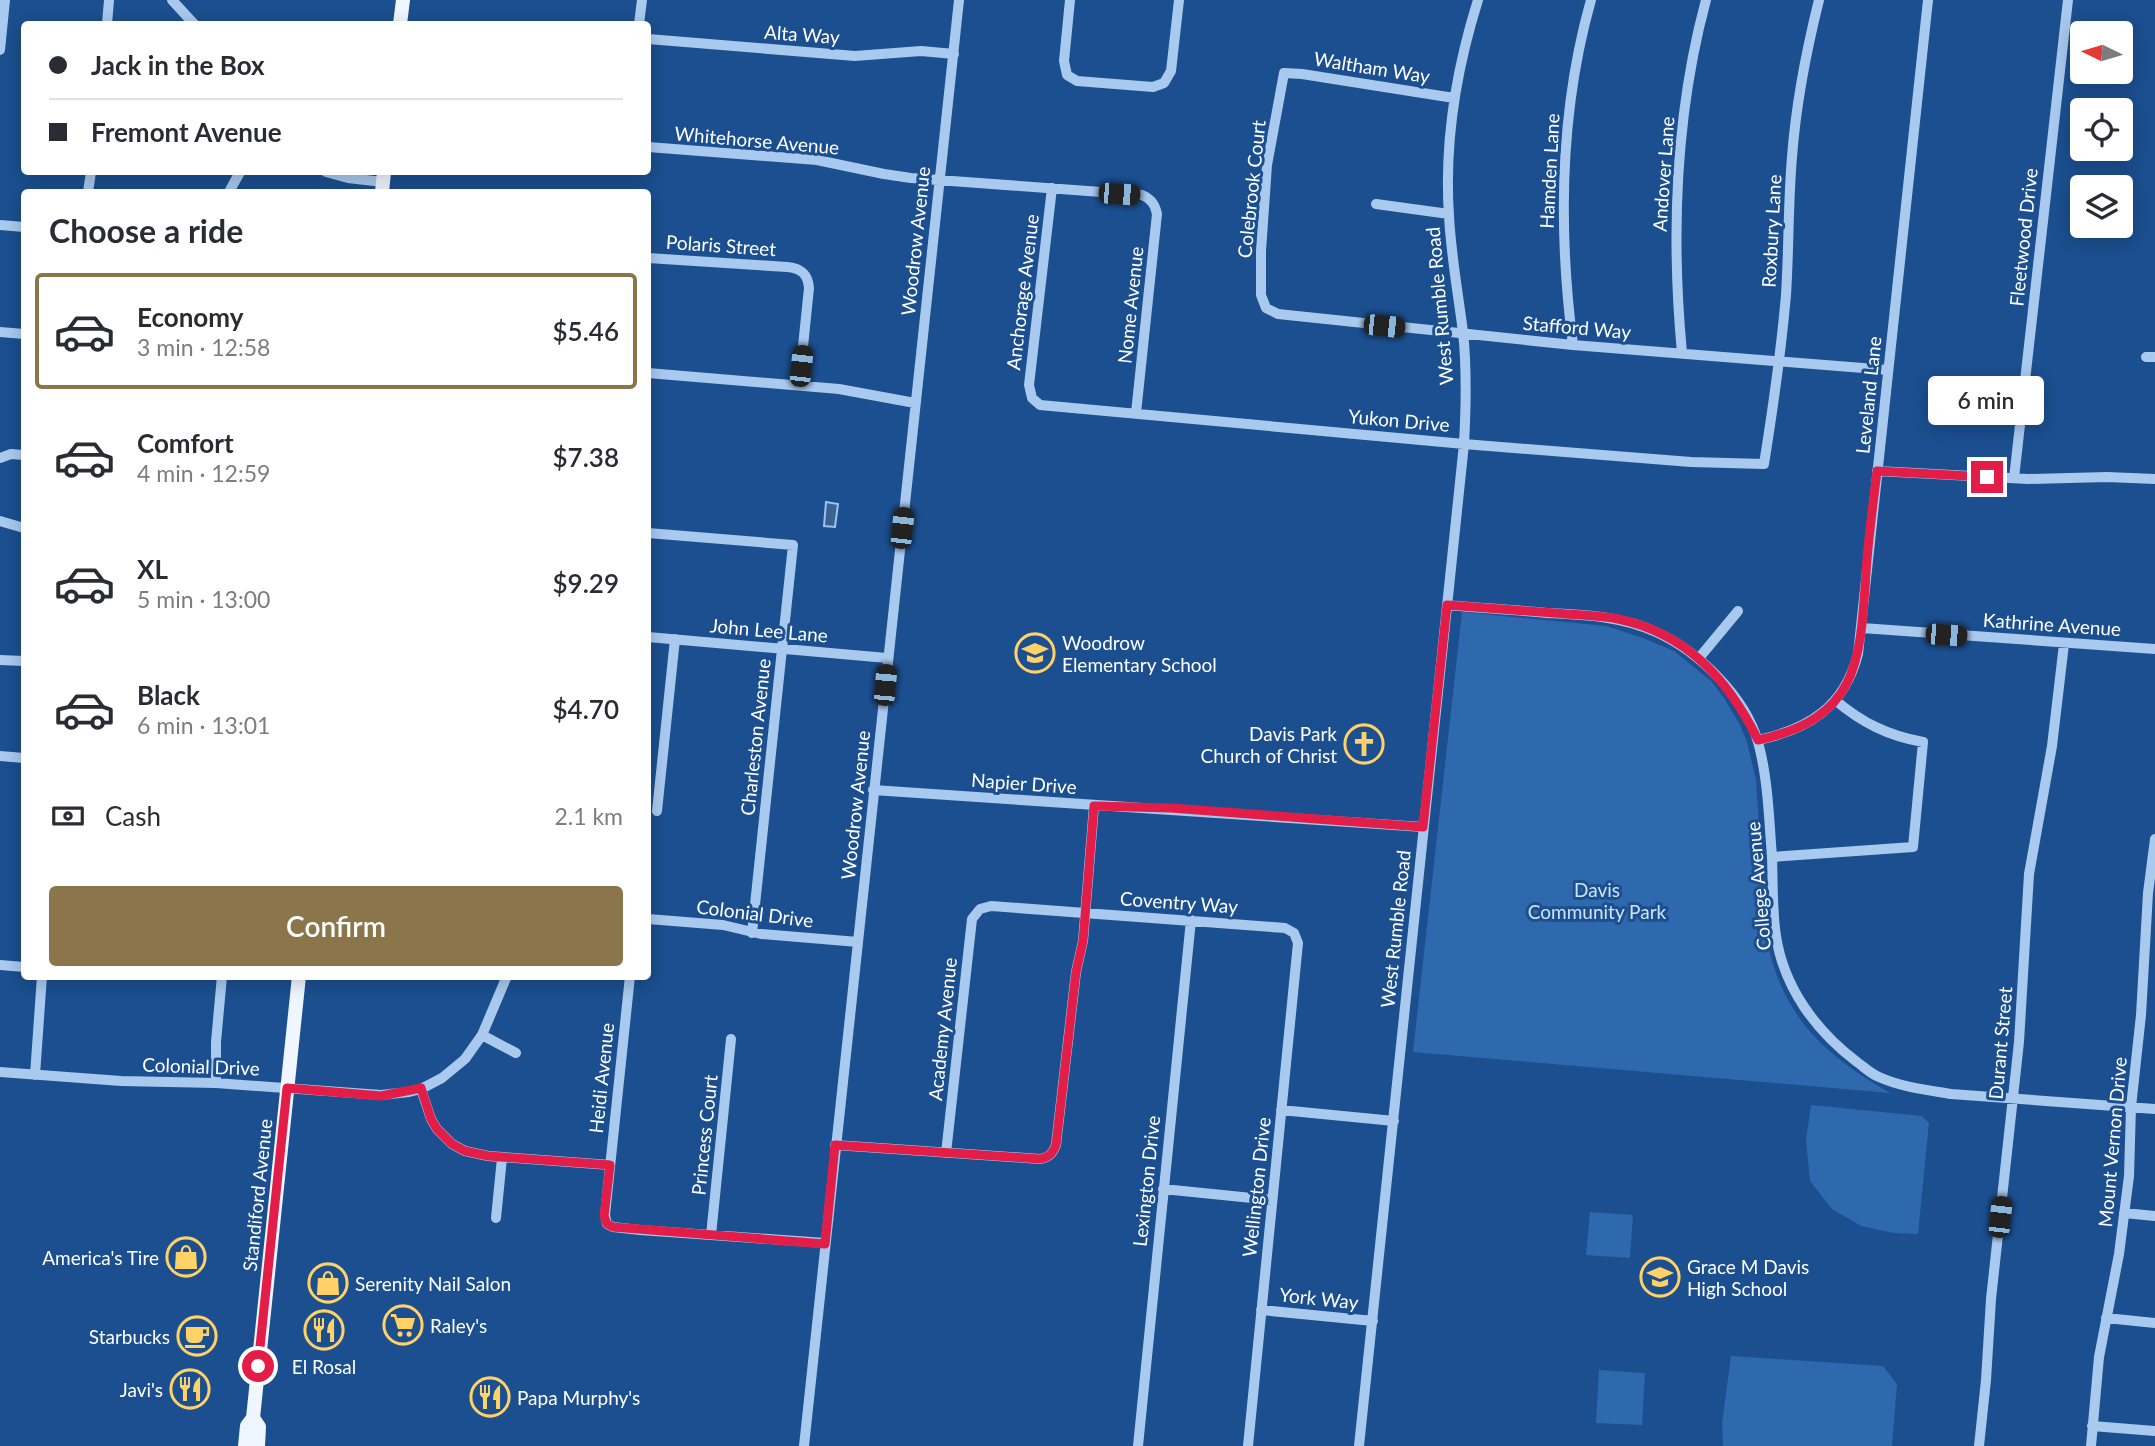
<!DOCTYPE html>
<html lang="en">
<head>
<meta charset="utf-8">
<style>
	body { margin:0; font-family:Lato,sans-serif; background:#f2f2f3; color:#2b2b33; height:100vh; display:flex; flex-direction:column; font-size:26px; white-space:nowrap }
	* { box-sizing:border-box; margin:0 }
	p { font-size:23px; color:#7c7c81 }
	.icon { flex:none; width:38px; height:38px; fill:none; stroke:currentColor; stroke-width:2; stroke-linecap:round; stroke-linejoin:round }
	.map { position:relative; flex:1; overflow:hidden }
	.details { position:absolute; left:21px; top:189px; width:630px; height:791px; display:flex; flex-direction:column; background:#fff; border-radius:7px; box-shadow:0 4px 18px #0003 }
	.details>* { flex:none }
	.hud { position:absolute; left:21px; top:21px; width:630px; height:154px; border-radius:7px; box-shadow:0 4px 18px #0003; display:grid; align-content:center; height:154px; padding:0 28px; background:#fff }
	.needle { width:46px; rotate:275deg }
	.fabs { position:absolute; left:2070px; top:21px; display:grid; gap:14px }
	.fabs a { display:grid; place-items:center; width:63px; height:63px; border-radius:7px; background:#fff; box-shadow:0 4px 18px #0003; font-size:35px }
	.end { position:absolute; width:32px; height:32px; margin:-16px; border:9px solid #e11d48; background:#fff; box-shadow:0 0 0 4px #fff }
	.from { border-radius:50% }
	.bubble { position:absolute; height:49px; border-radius:7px; background:#fff; box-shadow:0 4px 18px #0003; font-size:23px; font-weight:600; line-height:49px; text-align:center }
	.car { position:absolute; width:21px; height:42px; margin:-21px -10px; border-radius:9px; box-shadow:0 0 5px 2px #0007; background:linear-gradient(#222 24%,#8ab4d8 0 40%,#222 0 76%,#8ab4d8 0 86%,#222 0) }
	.hud b { display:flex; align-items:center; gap:24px; height:66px; font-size:26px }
	.hud b+b { border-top:2px solid #e1e1e2 }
	.hud i { width:18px; height:18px; background:#2b2b33 }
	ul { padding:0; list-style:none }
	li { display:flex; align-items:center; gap:21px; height:116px; margin:0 14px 10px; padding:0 14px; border:4px solid transparent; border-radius:7px }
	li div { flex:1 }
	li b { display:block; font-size:26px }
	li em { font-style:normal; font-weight:600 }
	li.selected { border-color:#8a764a }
	li>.icon { width:63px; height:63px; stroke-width:1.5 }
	h2 { padding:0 28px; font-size:32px; line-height:84px }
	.pay { display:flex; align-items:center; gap:18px; height:77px; padding:0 28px; font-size:26px }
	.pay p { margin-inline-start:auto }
	.action { display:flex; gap:14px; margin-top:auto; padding:14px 28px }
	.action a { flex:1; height:80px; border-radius:7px; background:#8a764a; color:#fff; font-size:28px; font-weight:600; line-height:80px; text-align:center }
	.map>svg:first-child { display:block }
	.green { fill:#2e69ad }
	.water { fill:#3c6290; stroke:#9cc4f0; stroke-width:2 }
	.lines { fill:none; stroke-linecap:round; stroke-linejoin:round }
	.minor { stroke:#a9c9ee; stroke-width:10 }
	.major { stroke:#f0f6ff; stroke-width:14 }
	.route { stroke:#e11d48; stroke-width:9 }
	.labels { text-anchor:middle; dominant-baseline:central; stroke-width:6; stroke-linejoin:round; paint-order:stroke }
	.street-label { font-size:19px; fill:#fff; stroke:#1b4f8f }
	.poi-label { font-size:19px; fill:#fff; stroke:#1b4f8f; text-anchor:start }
	.park-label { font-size:19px; fill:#cfe3fa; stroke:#1b4f8f }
</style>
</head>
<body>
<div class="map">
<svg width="2155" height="1446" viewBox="0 0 2155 1446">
	<rect width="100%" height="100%" fill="#1b4f8f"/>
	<path class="green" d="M1462 612 1606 626 1643 638 1674 651 1711 681 1724 698 1740 725 1747 742 1756 780 1767 941C1784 1019 1824 1054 1890 1093L1413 1052Z
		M1811 1105 1922 1116 1929 1123 1918 1234 1893 1233 1861 1226 1832 1209 1810 1181 1806 1140Z
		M1590 1212 1633 1215 1630 1258 1586 1255Z
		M1731 1356 1883 1366 1897 1384 1892 1446H1723L1722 1423Z
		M1599 1370 1645 1373 1642 1425 1596 1423Z"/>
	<path class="water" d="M826 502 838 504 835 527 824 526Z"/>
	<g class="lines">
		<path class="minor" d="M172 0 194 24
			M1070 0 1064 61 1067 75 1077 81 1153 87 1164 83 1171 71 1179 0
			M107 24 109 0
			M639 24 642 0
			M648 39 855 56 921 51 954 54
			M0 50 5 0
			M1454 98 1302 74 1284 73 1267 165 1261 251V295L1266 308 1278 314 1573 345 1888 370
			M648 147 817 160 884 174 911 178 1142 195C1151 199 1155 204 1157 214L1136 413
			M326 172 348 178 383 182
			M1052 188 1029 385 1032 398 1040 405 1464 444 1691 462 1764 464C1773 408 1781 352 1786 295 1789 249 1788 203 1792 157 1796 104 1806 52 1819 0
			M88 192 91 172
			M229 192 240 172
			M1376 204 1449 214
			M0 225 24 227
			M648 258 787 267C801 268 808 274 809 288L799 385
			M0 332 24 334
			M1573 345C1558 229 1559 113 1591 0
			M1682 353C1671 235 1675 115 1706 0
			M2146 357H2155
			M648 373 839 389 915 403
			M0 458 11 454 24 455
			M1877 471 2028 479 2107 477 2155 479
			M2014 478 2068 0
			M0 521 24 528
			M648 533 793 545 752 933
			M1447 605C1481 608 1514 610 1547 613 1585 615 1622 616 1656 632 1698 651 1745 696 1758 742 1768 778 1769 819 1772 857 1773 883 1772 911 1776 936 1784 988 1816 1031 1857 1062 1864 1067 1871 1074 1879 1077 1901 1087 1927 1090 1951 1094L2155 1109
			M1862 628 2155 649
			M648 637 887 658
			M1699 658 1738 611
			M0 660 24 661
			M1758 740C1809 729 1844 707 1858 654L1928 0
			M0 756 24 758
			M873 790 1423 827
			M657 811 675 639
			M1772 857 1913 847 1923 742C1889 736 1862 723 1835 700
			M648 919 723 925 761 934 858 942
			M0 965 24 967
			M630 976 605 1215 607 1224 613 1227 640 1230 825 1243
			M482 1035 516 1053
			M0 1072 121 1081 216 1083 381 1095 409 1092 421 1089 442 1078 465 1059 482 1035 507 976
			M35 1075 42 976
			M216 1083V1042L222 976
			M421 1089 431 1119 437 1129 452 1144 465 1151 488 1156 610 1165
			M1281 1110 1394 1121
			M835 1145 1040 1159C1049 1158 1053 1153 1056 1145L1076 972 1083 941 1094 806
			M946 1153 972 919 980 909 991 906 1285 928 1294 933 1298 943 1248 1446
			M1163 1189 1272 1200
			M2124 1213 2155 1216
			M496 1218 502 1158
			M711 1235 731 1039
			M1261 1310 1373 1321
			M2106 1318 2155 1323
			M2092 1426 2155 1431
			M804 1446 959 0
			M1138 1446 1191 920
			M1359 1446 1464 444C1466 408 1467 369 1463 332 1458 293 1451 255 1449 216 1444 142 1456 70 1478 0
			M1979 1446 1986 1380 1991 1299 2019 1042 2029 874 2052 746 2064 644
			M2091 1446 2099 1357 2119 1254 2129 1176 2131 1107 2141 1015 2148 893 2155 839"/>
		<path class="major" d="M400 24 403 0
			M382 192 384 172
			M253 1418 259 1427 258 1446
			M245 1446 247 1426 253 1418 299 976"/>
	</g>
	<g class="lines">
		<path class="route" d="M258 1366 287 1088 381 1096 421 1088 431 1119 437 1129 452 1144 465 1151 488 1156 610 1165 604 1216 607 1224 613 1227 825 1244 835 1145 1040 1159C1049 1158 1053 1153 1056 1145L1076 972 1083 941 1094 806 1171 808 1423 827 1447 605C1483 608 1518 610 1554 613 1575 615 1597 615 1618 619 1686 633 1728 679 1758 740 1859 718 1860 662 1866 573 1868 539 1873 505 1877 471L1987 477"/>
	</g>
	<defs>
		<g id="school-ring" transform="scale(2.0125)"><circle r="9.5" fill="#1b4f8f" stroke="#ffd166" stroke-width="1.5"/><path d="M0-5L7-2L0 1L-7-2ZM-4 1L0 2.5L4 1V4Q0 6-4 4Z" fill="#ffd166"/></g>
		<g id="church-ring" transform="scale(2.0125)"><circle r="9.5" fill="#1b4f8f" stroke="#ffd166" stroke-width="1.5"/><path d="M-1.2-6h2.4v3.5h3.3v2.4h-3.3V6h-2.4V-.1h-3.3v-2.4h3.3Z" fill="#ffd166"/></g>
		<g id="shop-ring" transform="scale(2.0125)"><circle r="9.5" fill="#1b4f8f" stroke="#ffd166" stroke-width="1.5"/><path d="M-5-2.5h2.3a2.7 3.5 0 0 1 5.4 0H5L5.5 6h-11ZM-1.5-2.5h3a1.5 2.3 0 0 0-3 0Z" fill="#ffd166"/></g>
		<g id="supermarket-ring" transform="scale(2.0125)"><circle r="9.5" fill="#1b4f8f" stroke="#ffd166" stroke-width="1.5"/><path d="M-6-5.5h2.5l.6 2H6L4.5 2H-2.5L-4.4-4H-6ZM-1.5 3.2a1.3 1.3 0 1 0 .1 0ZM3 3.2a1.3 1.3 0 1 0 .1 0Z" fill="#ffd166"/></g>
		<g id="restaurant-ring" transform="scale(2.0125)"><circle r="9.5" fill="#1b4f8f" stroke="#ffd166" stroke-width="1.5"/><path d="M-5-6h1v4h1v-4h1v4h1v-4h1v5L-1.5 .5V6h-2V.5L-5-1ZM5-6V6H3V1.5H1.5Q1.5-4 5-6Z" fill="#ffd166"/></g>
		<g id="cafe-ring" transform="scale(2.0125)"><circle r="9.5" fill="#1b4f8f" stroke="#ffd166" stroke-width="1.5"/><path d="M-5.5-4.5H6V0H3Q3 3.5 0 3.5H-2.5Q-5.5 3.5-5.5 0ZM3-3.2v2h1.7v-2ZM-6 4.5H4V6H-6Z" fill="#ffd166"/></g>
	</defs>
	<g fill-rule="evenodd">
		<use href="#school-ring" x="1035" y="653"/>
		<use href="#church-ring" x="1364" y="744"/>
		<use href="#shop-ring" x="186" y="1257"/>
		<use href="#school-ring" x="1660" y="1277"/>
		<use href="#shop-ring" x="328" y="1283"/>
		<use href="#supermarket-ring" x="403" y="1325"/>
		<use href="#restaurant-ring" x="324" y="1330"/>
		<use href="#cafe-ring" x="197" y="1336"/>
		<use href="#restaurant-ring" x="190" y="1389"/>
		<use href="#restaurant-ring" x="490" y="1397"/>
	</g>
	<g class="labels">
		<g class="street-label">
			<text transform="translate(802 34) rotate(4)">Alta Way</text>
			<text transform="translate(1372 67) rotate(9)">Waltham Way</text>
			<text transform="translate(757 140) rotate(5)">Whitehorse Avenue</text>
			<text transform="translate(1549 171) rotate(-87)">Hamden Lane</text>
			<text transform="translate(1663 174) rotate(-86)">Andover Lane</text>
			<text transform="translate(1251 189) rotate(-84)">Colebrook Court</text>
			<text transform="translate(1771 231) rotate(-87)">Roxbury Lane</text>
			<text transform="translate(2023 237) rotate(-84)">Fleetwood Drive</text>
			<text transform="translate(915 241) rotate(-84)">Woodrow Avenue</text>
			<text transform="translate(721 245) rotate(4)">Polaris Street</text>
			<text transform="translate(1022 292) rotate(-83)">Anchorage Avenue</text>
			<text transform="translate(1130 305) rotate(-84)">Nome Avenue</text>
			<text transform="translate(1439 306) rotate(-95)">West Rumble Road</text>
			<text transform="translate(1577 327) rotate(5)">Stafford Way</text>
			<text transform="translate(1868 395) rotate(-84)">Leveland Lane</text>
			<text transform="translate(1399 420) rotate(5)">Yukon Drive</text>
			<text transform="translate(2052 624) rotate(4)">Kathrine Avenue</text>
			<text transform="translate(769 630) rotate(5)">John Lee Lane</text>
			<text transform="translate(755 737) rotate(-84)">Charleston Avenue</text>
			<text transform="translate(1024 783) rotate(4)">Napier Drive</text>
			<text transform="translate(855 805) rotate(-84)">Woodrow Avenue</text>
			<text transform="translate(1758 886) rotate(-95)">College Avenue</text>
			<text transform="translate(1179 902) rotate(4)">Coventry Way</text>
			<text transform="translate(755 913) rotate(7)">Colonial Drive</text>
			<text transform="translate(1395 929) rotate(-84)">West Rumble Road</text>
			<text transform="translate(942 1029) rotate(-84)">Academy Avenue</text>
			<text transform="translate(2000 1043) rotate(-85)">Durant Street</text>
			<text transform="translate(201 1066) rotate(2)">Colonial Drive</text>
			<text transform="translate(601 1078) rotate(-84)">Heidi Avenue</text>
			<text transform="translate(704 1135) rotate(-84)">Princess Court</text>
			<text transform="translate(2112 1142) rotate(-85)">Mount Vernon Drive</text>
			<text transform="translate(1146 1181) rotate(-84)">Lexington Drive</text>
			<text transform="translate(1256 1187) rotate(-84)">Wellington Drive</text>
			<text transform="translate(257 1195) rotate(-84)">Standiford Avenue</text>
			<text transform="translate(1319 1298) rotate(6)">York Way</text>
		</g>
		<g class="poi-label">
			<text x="1062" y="642">Woodrow<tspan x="1062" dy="22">Elementary School</tspan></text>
			<text x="1337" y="733" text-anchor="end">Davis Park<tspan x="1337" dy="22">Church of Christ</tspan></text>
			<text x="159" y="1257" text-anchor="end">America's Tire</text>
			<text x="1687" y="1266">Grace M Davis<tspan x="1687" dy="22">High School</tspan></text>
			<text x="355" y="1283">Serenity Nail Salon</text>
			<text x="430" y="1325">Raley's</text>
			<text x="170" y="1336" text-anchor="end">Starbucks</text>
			<text x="324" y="1366" text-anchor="middle">El Rosal</text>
			<text x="163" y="1389" text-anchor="end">Javi's</text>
			<text x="517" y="1397">Papa Murphy's</text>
		</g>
		<g class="park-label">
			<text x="1597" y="889">Davis<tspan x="1597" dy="22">Community Park</tspan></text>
		</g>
	</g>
</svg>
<div class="fabs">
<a><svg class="needle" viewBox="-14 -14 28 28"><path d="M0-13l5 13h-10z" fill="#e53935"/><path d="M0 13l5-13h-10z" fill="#7c7c81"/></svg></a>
<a><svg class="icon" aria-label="locate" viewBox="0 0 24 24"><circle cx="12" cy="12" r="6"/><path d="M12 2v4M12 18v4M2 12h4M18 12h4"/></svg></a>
<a><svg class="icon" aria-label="layers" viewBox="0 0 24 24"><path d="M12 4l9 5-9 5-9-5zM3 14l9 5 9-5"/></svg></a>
</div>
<i class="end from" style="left:258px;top:1366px"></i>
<i class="end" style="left:1987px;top:477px"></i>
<div class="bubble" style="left:1928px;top:376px;width:116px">6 min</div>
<i class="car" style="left:1119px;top:194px;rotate:94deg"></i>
<i class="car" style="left:1384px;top:326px;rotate:96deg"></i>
<i class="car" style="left:801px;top:366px;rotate:6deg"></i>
<i class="car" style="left:902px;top:528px;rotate:6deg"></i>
<i class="car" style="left:1946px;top:635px;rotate:94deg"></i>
<i class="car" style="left:885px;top:685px;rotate:5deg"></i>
<i class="car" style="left:2000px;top:1217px;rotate:6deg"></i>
<div class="hud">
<b><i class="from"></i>Jack in the Box</b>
<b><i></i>Fremont Avenue</b>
</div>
<section class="details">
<h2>Choose a ride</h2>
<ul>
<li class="selected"><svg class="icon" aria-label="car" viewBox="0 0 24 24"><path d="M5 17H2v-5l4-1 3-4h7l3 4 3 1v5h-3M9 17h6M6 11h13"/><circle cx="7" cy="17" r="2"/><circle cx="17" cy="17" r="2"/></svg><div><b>Economy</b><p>3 min · 12:58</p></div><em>$5.46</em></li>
<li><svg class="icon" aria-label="car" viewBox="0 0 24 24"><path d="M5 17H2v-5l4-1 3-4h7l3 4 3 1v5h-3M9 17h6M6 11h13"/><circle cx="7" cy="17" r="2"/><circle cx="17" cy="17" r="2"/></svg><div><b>Comfort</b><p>4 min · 12:59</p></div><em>$7.38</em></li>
<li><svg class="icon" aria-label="car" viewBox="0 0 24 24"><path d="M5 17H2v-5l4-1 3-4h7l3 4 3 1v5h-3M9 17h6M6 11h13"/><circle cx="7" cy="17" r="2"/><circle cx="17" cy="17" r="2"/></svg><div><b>XL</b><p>5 min · 13:00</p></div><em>$9.29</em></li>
<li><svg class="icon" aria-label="car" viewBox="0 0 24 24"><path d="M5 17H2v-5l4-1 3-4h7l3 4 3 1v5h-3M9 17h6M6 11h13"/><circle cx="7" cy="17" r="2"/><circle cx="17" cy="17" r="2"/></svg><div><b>Black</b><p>6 min · 13:01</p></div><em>$4.70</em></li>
</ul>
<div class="pay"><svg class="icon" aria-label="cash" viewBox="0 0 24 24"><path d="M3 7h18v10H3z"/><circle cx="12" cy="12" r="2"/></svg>Cash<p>2.1 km</p></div>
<div class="action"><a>Confirm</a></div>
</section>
</div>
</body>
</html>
